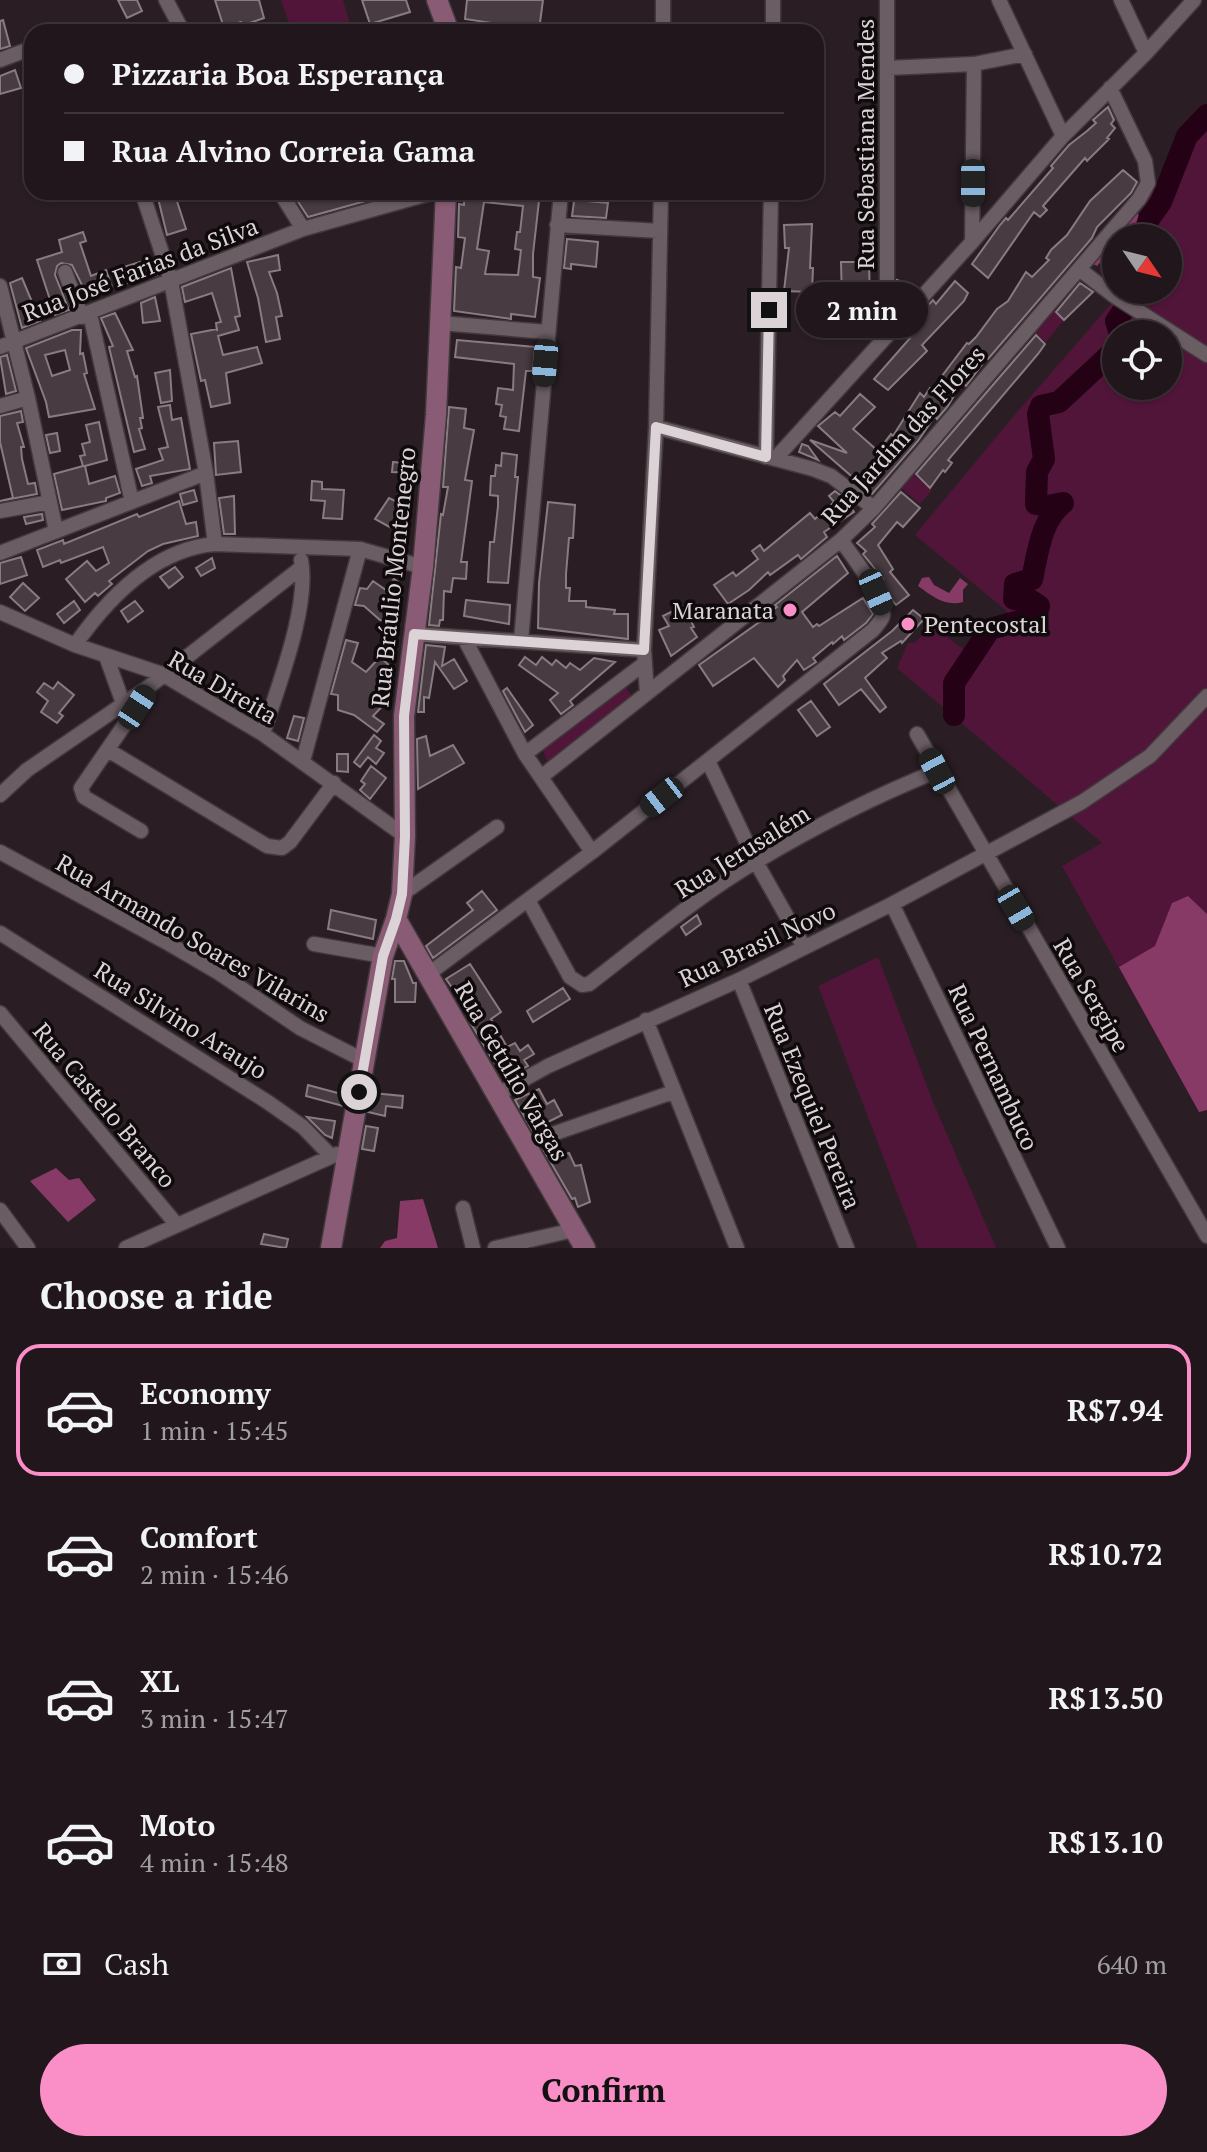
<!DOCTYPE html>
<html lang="en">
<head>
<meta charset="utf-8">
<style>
	body { margin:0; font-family:"PT Serif",serif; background:#2d2328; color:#f1f3f6; height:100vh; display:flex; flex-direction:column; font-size:30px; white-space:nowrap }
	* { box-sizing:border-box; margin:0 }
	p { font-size:26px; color:#a29fa3 }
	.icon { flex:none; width:44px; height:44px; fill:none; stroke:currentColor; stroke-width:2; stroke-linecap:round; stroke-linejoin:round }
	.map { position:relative; height:1248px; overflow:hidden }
	.details { display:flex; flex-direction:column; background:#20161b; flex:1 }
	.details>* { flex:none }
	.top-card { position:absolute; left:24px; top:24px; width:800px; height:176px; border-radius:24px; box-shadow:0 2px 6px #0004,0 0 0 2px #3d353a; display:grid; align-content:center; height:176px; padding:0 40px; background:#20161b }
	.needle { width:52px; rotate:125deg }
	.tools { position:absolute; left:1102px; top:224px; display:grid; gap:16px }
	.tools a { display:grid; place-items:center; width:80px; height:80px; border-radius:50%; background:#20161b; box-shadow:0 2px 6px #0004,0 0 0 2px #3d353a; font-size:40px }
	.end { position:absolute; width:36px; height:36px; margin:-18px; border:10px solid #dbd3d6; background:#111; box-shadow:0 0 0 4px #111 }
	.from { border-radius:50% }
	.bubble { position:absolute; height:56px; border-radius:28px; background:#20161b; box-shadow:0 2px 6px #0004,0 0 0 2px #3d353a; font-size:26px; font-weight:800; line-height:56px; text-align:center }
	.car { position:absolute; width:24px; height:48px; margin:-24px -12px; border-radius:10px; box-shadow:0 0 6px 2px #0007; background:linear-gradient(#222 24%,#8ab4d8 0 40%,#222 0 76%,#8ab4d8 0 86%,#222 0) }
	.top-card b { display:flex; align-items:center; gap:28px; height:76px; font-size:30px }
	.top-card b+b { border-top:2px solid #3d353a }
	.top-card i { width:20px; height:20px; background:#f1f3f6 }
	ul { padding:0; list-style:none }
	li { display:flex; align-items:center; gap:24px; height:132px; margin:0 16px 12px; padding:0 24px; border:4px solid transparent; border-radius:24px }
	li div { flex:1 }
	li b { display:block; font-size:30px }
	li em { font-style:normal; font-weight:800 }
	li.active { border-color:#fa8fc8 }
	li>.icon { width:72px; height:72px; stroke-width:1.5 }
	h2 { padding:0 40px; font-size:36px; line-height:96px }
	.pay { display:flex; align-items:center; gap:20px; height:88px; padding:0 40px; font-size:30px }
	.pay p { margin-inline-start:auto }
	.cta { display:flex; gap:16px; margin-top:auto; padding:16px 40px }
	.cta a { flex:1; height:92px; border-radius:48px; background:#fa8fc8; color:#111; font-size:32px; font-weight:800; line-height:92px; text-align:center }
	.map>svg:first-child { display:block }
	.green { fill:#511539; fill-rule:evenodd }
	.forest { fill:#873a65 }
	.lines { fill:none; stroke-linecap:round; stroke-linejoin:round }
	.river { stroke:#250116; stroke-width:22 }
	.building { fill:#483b41; stroke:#897b82; stroke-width:2; fill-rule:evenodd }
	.street-casing { stroke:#42393d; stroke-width:17 }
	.secondary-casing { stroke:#42393d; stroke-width:23 }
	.street { stroke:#6b5d64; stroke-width:14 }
	.secondary { stroke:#895b74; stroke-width:20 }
	.route { stroke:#dbd3d6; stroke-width:10 }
	.poi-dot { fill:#fa8fc8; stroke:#0f0a0c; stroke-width:3 }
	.labels { text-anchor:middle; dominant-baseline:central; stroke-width:7; stroke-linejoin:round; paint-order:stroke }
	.street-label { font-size:24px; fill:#dbd3d6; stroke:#0f0a0c }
	.poi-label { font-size:24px; fill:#dbd3d6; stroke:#0f0a0c; text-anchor:end }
</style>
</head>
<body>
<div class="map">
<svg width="1207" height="1248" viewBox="0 0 1207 1248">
	<rect width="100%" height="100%" fill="#2a1e24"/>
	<path class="green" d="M281 0H343L352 31 292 32Z
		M1207 105V1110L1199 1112 1062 866 1102 843 897 668 908 643H915L931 625 969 653 1008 612 915 535 1007 424 1123 290H1168V238H1123L1143 210 1183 128ZM1116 334H1168V386H1116Z
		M1116 247V284L1099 271Z
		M1051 308 1064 320 1046 342 1033 330Z
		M913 474 932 490 920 504 901 488Z
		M624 684 632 697 548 763 542 748Z
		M878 957 933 1102 996 1248H918L818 986Z"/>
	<path class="forest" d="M1136 211 1141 219 1123 238H1116V245L1097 266 1090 262Z
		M929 577 934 585 949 593 960 578 968 584 963 590V602C945 607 932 596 918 586L922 578Z
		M1188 896 1207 914V1110L1199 1112 1119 967 1155 946 1172 903Z
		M56 1168 69 1180 79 1178 96 1200 68 1222 30 1181Z
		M423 1199 438 1248H380L385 1241 397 1238 400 1201Z"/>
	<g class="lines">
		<path class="river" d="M1143 238 1149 219 1161 202 1187 136 1207 115
			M1120 334 1116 321 1125 308
			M954 715V683L990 629 1036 616 1039 606 1027 598 1014 599 1015 584 1032 579C1038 552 1041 520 1063 503L1048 506 1036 504 1037 472 1044 459 1038 414 1041 406 1059 402 1116 349"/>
	</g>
	<path class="building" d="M118 0H137L142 11 127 18Z
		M215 0H259L264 18 244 25 241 22 224 28Z
		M362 0H406L410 12 370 24Z
		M467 0H543L539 30 465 19Z
		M3 20 10 46 0 49V21Z
		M15 70 21 88 0 94V76Z
		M1108 107 1114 120 1111 124 1115 128 1107 138 1109 139 1087 161 1085 158 1043 206 1047 210 1040 217 1034 212 988 278 972 264 1000 225 1006 218 1008 220 1053 168 1051 166 1069 145 1087 131 1096 123 1093 120Z
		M1123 170 1137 182 1131 193 1097 227 1092 238 988 359 987 358 966 386 962 382 948 406 937 419 935 416 918 441 872 494 810 440 847 453 818 426 835 412 840 416 860 394 875 407 853 429 878 451 891 434 893 436 920 393 924 397 930 388 932 389 967 343 969 344 976 337 997 309 1008 301 1026 272 1032 277 1049 260 1046 258 1051 250 1067 235 1090 201Z
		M174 192 186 229 167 235 157 194Z
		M305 192H398L308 217 295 197Z
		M464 192H540L533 254V277L540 278 535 317 511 314V319L454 311 456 267 461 268 465 238 458 237 459 204 464 205ZM484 202 523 206 520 232H517L515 249 521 250 518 275 485 274 489 251 477 249Z
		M575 194 589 196 588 201 608 203 606 218 572 216Z
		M812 224 810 268H813L812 292 784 291 789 248H785L784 225Z
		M83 232 86 241 80 243 91 276 106 270 112 287 86 293 72 265 61 263 57 266 55 275 69 310 55 315 37 260 62 252 59 240Z
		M567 239 598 242 596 267 571 264V269L564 268Z
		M278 255 280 270 269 272 277 293 282 316 276 317 280 339 266 342 258 298 247 262Z
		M140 262 141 265 153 262 157 275 128 283 124 267Z
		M841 262H869L870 300 842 299Z
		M231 268 240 316 235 317 239 330 218 336 223 355 257 347 262 363 226 373 230 403 211 407 205 380 201 381 191 334 217 329V331L216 323 221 322 212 293 185 302 182 287Z
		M22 278 40 321 22 328 10 283Z
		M897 280 911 285 903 300 897 298Z
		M955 281 968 293 964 301 922 345 927 351 888 390 874 379 918 329 912 324 914 321 933 300 936 304Z
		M1080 283 1093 292 1064 320 1056 312Z
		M155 297 160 321 143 323 141 303Z
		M115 313 133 350 127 351 135 377 137 376 143 418H140L142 428 139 429 145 449 134 452 109 347 113 346 101 318Z
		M72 330H81L80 354 83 353 87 373 84 374 95 409 49 417 46 402 26 348ZM65 350 70 370 52 376 45 355Z
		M1036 335 1045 344 1038 354 948 460 952 463 945 472 943 470 930 488 916 474Z
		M457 340 535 347 533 371H526L519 431 504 429 506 417 500 416 502 405 496 404 498 388 513 390 514 364 455 357Z
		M7 355 16 391 6 394 0 357Z
		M170 370 172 401 161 403 155 373Z
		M170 405 172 420 181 418 190 469 150 476 152 483 142 486 136 469 163 460 159 449 168 447 158 407Z
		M449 407 466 409 464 428 474 430 465 480 472 481 461 562H467L466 579 453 578 451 592 444 591 443 620H440L439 626 429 625 441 514 443 515 448 487H443Z
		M21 411 23 422 17 423 24 447H21L22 459 28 484 35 483 37 494 0 501 13 498 0 442V416Z
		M99 422 107 460 85 466 89 484 115 476 120 493 106 498V501L62 510 54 474 83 466 80 456 85 455 82 444 90 442 86 425Z
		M57 433 60 451 50 453 46 435Z
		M238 441 241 472 216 475 214 443Z
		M802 444 808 446 818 460 799 452Z
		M502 453 517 455 515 477H518L516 497 508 583 488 582 490 542H494L498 506V496L490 495 491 476H495L496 465 501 466Z
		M393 462 413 464V473L392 472Z
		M405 478 415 482 400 519 409 524 404 535 375 519 389 498 395 501Z
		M312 481 322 482V489L344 490 342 519 323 518 325 501 311 500Z
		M194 490 197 501 183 505 180 494Z
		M835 491 845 499 854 512 824 532 827 537 801 559 798 555 770 575 768 572 749 590 728 604 714 585 733 572 736 576 758 559 752 551 760 545 764 551 810 513 815 519 834 502 829 496Z
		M901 492 920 508 903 527 897 522 878 545 893 569 890 572 909 595 896 605 890 598 881 581 883 579 863 554 866 551 857 543 875 527 872 524Z
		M234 496 235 534H224L219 498Z
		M179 501 186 524 196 522 198 536 163 544 148 551 109 581 112 584 98 596 95 593 85 602 66 579 87 561 96 571 109 563 103 547 61 563 60 560 43 567 37 550 63 540 64 544 137 514 139 517Z
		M548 502 575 505 573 538H569L566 574V588H570L569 601H586V607L615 610 614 614H628V639L538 628 539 583Z
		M42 514 43 520 26 524 24 517Z
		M837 556 848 573 802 612 813 627 817 624 819 626 863 598 873 614 866 623 844 640 842 636 833 644 832 642 813 658 816 662 804 670 797 660 783 676 785 680 778 687 754 658 713 686 699 665 765 618 764 616 777 607 775 605Z
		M21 557 27 575 0 584V563Z
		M212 558 215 568 201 576 196 568Z
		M175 567 183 577 169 588 160 577Z
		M394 579 402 585 398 592 402 595 388 621 380 620 364 606 355 605 360 588 367 589 373 581 386 590Z
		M23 583 39 598 25 611 10 597Z
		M466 600 510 605 509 624 464 616Z
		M74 601 80 610 64 623 57 614Z
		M135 601 143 611 128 622 121 611Z
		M683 606 694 627 691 628 697 637 671 656 659 630 669 626 663 616Z
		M913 610 924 619 902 643 901 641 882 653 887 658 865 678 886 707 880 712 861 689 839 705 824 684 892 631Z
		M346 640 358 643 352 662 366 672 380 657 391 667 385 674 390 679 378 690 389 699 373 716 384 724 377 732 354 715 338 710V695L331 694Z
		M388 640 395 645 388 658 379 650Z
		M426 645 445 647 442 666 454 659 467 681 454 689 435 662 429 698 424 697V712H418Z
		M525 657 536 665 542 657 552 665 556 660 566 668 570 663 580 670 594 658 615 662 570 701 573 705 561 714 550 700 558 693 519 665Z
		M58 682 74 695 59 713 63 716 57 723 41 712 48 701 37 692 44 683 53 689Z
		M507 688 533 725 525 732 503 691Z
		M811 701 830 727 817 736 798 710Z
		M294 716 304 718 298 741 287 738Z
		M374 735 381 741 376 748 384 753 376 764 368 757 360 767 354 762Z
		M426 736 430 756 453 745 464 763 418 789 417 739Z
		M337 754H348V772L337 771Z
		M371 766 386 778 370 799 360 790 365 784 361 781Z
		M482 891 497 910 433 958 426 946 473 910 467 903Z
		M331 910 376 920 373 939 328 929Z
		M697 915 701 924 686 935 681 927Z
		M395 961H404L413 983H416L415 1002H395V979H392Z
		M470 964 501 1012 491 1019 507 1047 515 1043 520 1051 528 1045 534 1054 524 1060 528 1066 504 1079 470 1022 474 1019 446 979Z
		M563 988 570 999 533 1022 527 1011Z
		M308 1085 345 1095 343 1106 306 1096Z
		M539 1089 547 1104 554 1100 562 1115 532 1130 515 1100Z
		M372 1093 403 1096 402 1108 386 1106 385 1116 368 1112Z
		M307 1117 335 1121 332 1138 325 1135Z
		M366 1126 378 1128 374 1151 362 1149Z
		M558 1143 563 1155 569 1153 575 1166 581 1165 590 1202 578 1207 575 1198 572 1199 543 1149Z
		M264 1234 288 1239 286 1248 261 1244Z"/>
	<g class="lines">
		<g class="street-casing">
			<path id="street" d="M166 0 183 32
				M887 0V336
				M999 0 1063 136
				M1121 0 1146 53
				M663 32V0
				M773 32V0
				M0 60 32 48
				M888 68 974 64 1025 54
				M142 192 171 281 206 473 215 544
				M280 192 303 229
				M557 225 660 231
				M972 242 974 64
				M1079 269 1113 295 1207 355
				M65 272 82 317
				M0 286 28 398 56 531
				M90 314 132 502
				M440 323 548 332
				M0 347 303 229 435 192
				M0 406 28 398
				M656 427 813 469 831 476 874 508
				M766 457 771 192
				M775 459 972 242 1063 136 1146 53 1194 0
				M0 511 50 502
				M0 553 206 473
				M0 612 75 645 162 674 263 734 405 836
				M414 634 644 650
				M464 638 525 754 592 852
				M521 640 561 192
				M75 645C108 598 155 549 215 544L360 549 423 567
				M106 656 123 703
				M647 693 644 650 656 427 661 192
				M263 734C277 689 310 606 301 560
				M917 734 1207 1236
				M108 750 267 846 282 848 290 842 334 783
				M525 754 645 663
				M303 761 360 549
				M708 761 756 862 804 947
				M541 777 841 540 874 508 1139 199 1148 183 1145 161 1110 88
				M0 795 27 770 151 685 302 567
				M141 831 84 797 81 788 147 692
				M0 852 166 942 219 973 300 1028 365 1061
				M402 894 497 827
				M528 900 570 977 582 985 589 984C644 942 697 896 757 861 814 827 875 796 937 771
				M892 904 1058 1248
				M0 933 269 1103 303 1127 330 1155
				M314 944 383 956
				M427 975 592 852 873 630C877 625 883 619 883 614 885 597 851 555 841 540
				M739 980 847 1248
				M0 1013 177 1225
				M646 1020 737 1248
				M496 1095 548 1066 739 980 892 904 1082 802 1150 756 1207 696
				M524 1144 673 1092
				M463 1208 473 1248
				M0 1210 28 1248
				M126 1248 337 1154
				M495 1248 574 1230"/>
		</g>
		<g class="secondary-casing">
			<path id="secondary" d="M437 0 449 32
				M396 919 585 1248
				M331 1248 383 956 396 919 402 894 405 836 404 716 423 567 436 415 446 192"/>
		</g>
		<use href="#street" class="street"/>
		<use href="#secondary" class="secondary"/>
	</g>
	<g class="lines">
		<path class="route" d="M359 1092 383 956 396 919 402 894 405 836 404 716 414 634 644 650 656 427 766 457 769 310"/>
	</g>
	<g class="poi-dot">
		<circle cx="790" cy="610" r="8"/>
		<circle cx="908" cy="624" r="8"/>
	</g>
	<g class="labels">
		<g class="street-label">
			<text transform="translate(865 144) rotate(-90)">Rua Sebastiana Mendes</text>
			<text transform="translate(140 269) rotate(-21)">Rua José Farias da Silva</text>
			<text transform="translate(903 435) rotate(-48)">Rua Jardim das Flores</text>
			<text transform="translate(393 577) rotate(-84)">Rua Bráulio Montenegro</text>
			<text transform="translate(223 687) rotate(30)">Rua Direita</text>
			<text transform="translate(742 851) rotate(-32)">Rua Jerusalém</text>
			<text transform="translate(193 938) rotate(30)">Rua Armando Soares Vilarins</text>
			<text transform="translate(757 944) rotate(-25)">Rua Brasil Novo</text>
			<text transform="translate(1092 995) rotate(60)">Rua Sergipe</text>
			<text transform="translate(181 1020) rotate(32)">Rua Silvino Araujo</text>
			<text transform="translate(994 1067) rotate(65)">Rua Pernambuco</text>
			<text transform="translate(512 1071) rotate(60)">Rua Getúlio Vargas</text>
			<text transform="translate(105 1105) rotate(50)">Rua Castelo Branco</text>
			<text transform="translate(813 1106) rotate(68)">Rua Ezequiel Pereira</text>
		</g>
		<g class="poi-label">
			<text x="774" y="610">Maranata</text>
			<text x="924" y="624" text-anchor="start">Pentecostal</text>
		</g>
	</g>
</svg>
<div class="tools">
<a><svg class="needle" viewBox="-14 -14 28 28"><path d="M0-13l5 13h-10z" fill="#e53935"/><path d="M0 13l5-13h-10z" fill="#a29fa3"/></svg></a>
<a><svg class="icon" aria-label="locate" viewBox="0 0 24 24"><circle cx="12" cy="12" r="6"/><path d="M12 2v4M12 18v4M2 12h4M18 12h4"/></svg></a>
</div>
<i class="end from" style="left:359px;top:1092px"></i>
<i class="end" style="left:769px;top:310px"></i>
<div class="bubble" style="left:796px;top:282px;width:132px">2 min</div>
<i class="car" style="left:973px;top:183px;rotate:180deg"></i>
<i class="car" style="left:545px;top:363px;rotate:185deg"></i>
<i class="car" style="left:876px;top:592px;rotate:156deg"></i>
<i class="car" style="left:137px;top:707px;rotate:33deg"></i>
<i class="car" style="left:937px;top:771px;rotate:332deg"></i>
<i class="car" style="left:662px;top:797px;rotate:232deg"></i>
<i class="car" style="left:1016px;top:908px;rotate:150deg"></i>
<div class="top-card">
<b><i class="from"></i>Pizzaria Boa Esperança</b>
<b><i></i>Rua Alvino Correia Gama</b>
</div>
</div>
<section class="details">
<h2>Choose a ride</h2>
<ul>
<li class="active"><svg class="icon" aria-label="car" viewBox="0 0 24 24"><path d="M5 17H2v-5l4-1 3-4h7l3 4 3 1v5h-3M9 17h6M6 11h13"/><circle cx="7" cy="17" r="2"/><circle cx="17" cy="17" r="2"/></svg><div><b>Economy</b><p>1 min · 15:45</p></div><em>R$7.94</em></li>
<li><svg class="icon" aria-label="car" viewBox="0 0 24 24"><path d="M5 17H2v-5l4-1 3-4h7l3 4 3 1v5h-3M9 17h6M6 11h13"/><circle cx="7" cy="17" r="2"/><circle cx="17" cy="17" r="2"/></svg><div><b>Comfort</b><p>2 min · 15:46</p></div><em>R$10.72</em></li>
<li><svg class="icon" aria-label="car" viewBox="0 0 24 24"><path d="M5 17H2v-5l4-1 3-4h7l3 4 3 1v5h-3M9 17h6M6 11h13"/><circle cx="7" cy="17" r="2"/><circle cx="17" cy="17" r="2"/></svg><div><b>XL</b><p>3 min · 15:47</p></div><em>R$13.50</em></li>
<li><svg class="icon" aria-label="car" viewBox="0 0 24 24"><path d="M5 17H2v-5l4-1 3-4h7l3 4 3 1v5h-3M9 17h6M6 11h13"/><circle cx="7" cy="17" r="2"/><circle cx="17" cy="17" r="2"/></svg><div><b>Moto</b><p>4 min · 15:48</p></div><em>R$13.10</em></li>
</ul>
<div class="pay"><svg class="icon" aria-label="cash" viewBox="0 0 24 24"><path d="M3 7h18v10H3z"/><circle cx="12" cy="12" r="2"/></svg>Cash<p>640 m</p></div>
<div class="cta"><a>Confirm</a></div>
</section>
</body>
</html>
